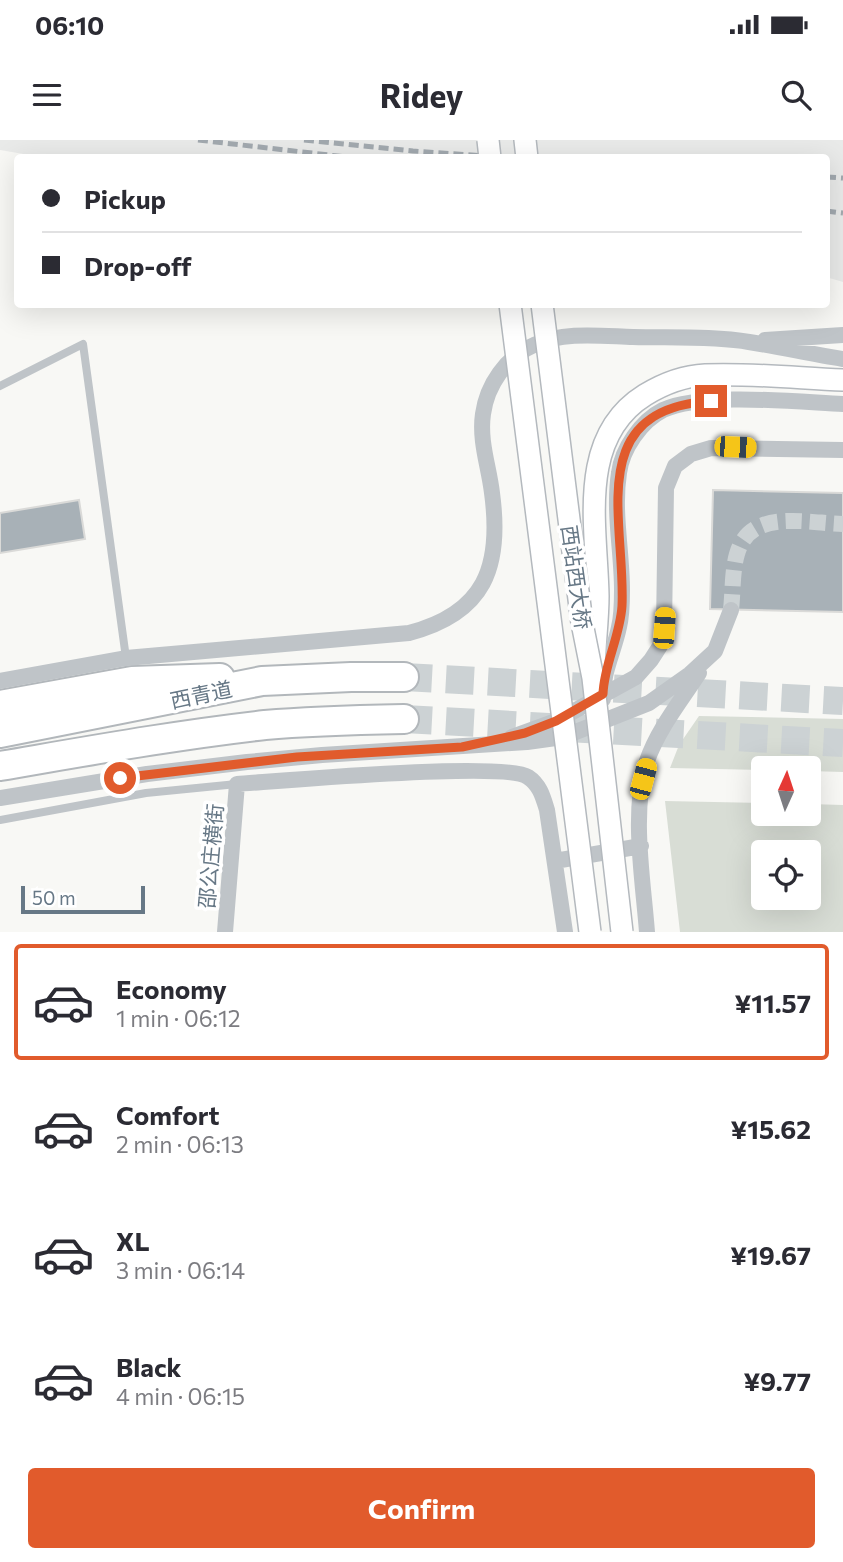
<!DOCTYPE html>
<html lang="en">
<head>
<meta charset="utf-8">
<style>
	body { margin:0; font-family:Commissioner,"Noto Sans SC",sans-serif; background:#f7f7f7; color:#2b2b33; height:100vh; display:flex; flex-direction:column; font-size:26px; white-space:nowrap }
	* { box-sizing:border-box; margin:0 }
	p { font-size:23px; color:#7c7c81 }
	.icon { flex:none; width:38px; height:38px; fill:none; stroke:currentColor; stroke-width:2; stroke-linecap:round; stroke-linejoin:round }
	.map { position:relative; height:792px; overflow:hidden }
	.panel { display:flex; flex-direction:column; background:#fff; flex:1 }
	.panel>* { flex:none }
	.guide { position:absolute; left:14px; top:14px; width:816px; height:154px; border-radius:7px; box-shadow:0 7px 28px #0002; display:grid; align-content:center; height:154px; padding:0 28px; background:#fff }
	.needle { width:46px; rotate:3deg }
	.buttons { position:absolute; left:751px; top:616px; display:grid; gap:14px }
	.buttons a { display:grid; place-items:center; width:70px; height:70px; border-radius:7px; background:#fff; box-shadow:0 7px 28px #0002; font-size:35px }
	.scale { position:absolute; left:21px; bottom:18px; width:124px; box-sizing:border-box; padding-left:7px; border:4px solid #677886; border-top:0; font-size:19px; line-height:24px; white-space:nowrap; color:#677886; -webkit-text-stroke:5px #fff; paint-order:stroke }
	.end { position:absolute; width:32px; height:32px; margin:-16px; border:9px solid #e15b2c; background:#fff; box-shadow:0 0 0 4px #fff }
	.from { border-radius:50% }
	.car { position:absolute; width:21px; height:42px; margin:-21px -10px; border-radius:9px; box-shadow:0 0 5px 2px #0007; background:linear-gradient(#f5c518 24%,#345 0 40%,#f5c518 0 76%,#345 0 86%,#f5c518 0) }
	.guide b { display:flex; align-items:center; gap:24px; height:66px; font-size:26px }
	.guide b+b { border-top:2px solid #e1e1e2 }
	.guide i { width:18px; height:18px; background:#2b2b33 }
	ul { padding:12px 0 0; list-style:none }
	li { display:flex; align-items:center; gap:21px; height:116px; margin:0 14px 10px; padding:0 14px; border:4px solid transparent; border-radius:7px }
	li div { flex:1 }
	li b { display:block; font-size:26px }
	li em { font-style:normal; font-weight:700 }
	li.on { border-color:#e15b2c }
	li>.icon { width:63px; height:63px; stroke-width:1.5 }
	.primary-button { display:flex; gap:14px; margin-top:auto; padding:14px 28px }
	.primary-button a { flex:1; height:80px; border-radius:7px; background:#e15b2c; color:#fff; font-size:28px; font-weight:700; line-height:80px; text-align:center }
	.status { display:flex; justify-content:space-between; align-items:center; height:49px; padding:0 35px; background:#fff; direction:ltr }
	.status svg { height:19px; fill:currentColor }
	header { display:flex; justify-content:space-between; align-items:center; height:91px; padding:0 28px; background:#fff; font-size:32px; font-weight:700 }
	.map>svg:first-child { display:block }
	.built { fill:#e9eae9 }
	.green { fill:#d8ddd5; fill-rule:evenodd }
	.building { fill:#a8b1b7; stroke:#dadad8; stroke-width:2 }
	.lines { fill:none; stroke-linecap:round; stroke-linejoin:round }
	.street-tunnel { stroke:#ccd2d4; stroke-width:16; stroke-dasharray:16 8; stroke-linecap:butt }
	.highway-tunnel { stroke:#ccd2d4; stroke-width:28; stroke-dasharray:28 14; stroke-linecap:butt }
	.secondary-casing { stroke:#b4b9be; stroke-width:24 }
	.highway-casing { stroke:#b2b7bb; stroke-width:32 }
	.lane { stroke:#bfc4c8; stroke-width:8 }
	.street { stroke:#bfc4c8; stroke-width:16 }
	.secondary { stroke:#fff; stroke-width:21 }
	.highway { stroke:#fff; stroke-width:28 }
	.rail { stroke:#a2a9af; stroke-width:5; stroke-dasharray:10 5; stroke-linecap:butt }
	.secondary-bridge-casing { stroke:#b4b9be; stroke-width:24; stroke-linecap:butt }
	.secondary-bridge { stroke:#fff; stroke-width:21 }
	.route { stroke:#e15b2c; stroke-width:9 }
	.labels { text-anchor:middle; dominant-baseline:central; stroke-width:7; stroke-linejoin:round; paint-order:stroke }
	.street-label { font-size:21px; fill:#677886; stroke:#fff }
</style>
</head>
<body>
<div class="status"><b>06:10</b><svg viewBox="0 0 49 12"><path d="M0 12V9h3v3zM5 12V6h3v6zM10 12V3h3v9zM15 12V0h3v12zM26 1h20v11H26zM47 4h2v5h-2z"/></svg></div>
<header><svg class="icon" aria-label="menu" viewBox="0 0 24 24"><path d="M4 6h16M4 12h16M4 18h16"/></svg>Ridey<svg class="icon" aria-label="search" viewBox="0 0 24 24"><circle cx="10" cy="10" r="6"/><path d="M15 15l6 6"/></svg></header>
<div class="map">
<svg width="843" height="792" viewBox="0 0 843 792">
	<rect width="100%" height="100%" fill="#f8f8f5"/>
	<path class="built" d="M0 0H843V142L826 137V18H47L0 10Z"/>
	<path class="green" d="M699 576 843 579V632L809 631 808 628H763V630L670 628 679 605Z
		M665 661 763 663V674H808L809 664 843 665V792H680ZM763 712H808V758H763Z"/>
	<path class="building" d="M713 350 843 353V472L710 469Z
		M79 360 85 399 0 413V373Z"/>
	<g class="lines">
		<path class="street-tunnel" d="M731 470C733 452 732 431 737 414 750 368 805 383 843 384"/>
		<path class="highway-tunnel" d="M404 537 843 561
			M404 579 843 603"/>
		<g class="secondary-casing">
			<path id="secondary" d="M525 0 527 18
				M594 525C595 502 598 479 598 456 597 388 576 298 645 255 663 244 683 236 705 235 750 233 797 238 843 240"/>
		</g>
		<g class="highway-casing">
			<path id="highway" d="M0 565 132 541 220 538
				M0 593 262 541 351 537H404
				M0 626C88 611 176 595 265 585 311 581 357 580 404 579"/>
		</g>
		<path class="lane" d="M0 246 83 204 126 518
			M0 680 146 653 237 644"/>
		<path class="street" d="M765 200 843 195
			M0 541 126 518 409 493C485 473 502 427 492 353 489 327 479 301 483 274 487 245 506 217 534 205 564 191 601 196 633 197 669 198 715 196 749 202 781 207 811 214 843 219
			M603 559C602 532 614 512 619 487 622 475 622 462 622 450 622 411 613 372 619 333 622 309 641 281 663 270 702 252 798 262 843 264
			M512 597 556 581 636 537 651 520 660 506 664 488 666 348 675 326 691 314 711 308 843 310
			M0 658 147 634 247 622 322 615 527 602 563 597 649 563 690 534 715 511 731 470
			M555 721 641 706
			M225 792 237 644C281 641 504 621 528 637 540 645 543 657 547 670L565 792
			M647 792C643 739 631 672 647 621 658 589 681 561 699 533"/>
		<use href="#secondary" class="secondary"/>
		<use href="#highway" class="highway"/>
		<path class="rail" d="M198 0 355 18
			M304 0 413 11 514 18
			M826 37 843 38
			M826 71 843 73"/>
		<g class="secondary-bridge-casing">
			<path id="secondary-bridge" d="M488 0 490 18
				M510 164 590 792
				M542 164 582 483 593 538 622 792"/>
		</g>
		<use href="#secondary-bridge" class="secondary-bridge"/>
	</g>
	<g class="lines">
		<path class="route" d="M120 638 297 617 462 607 525 593 556 581 603 554C604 524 620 497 622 466 626 382 582 269 711 261"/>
	</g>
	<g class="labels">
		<g class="street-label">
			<text transform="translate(577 437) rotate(82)">西站西大桥</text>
			<text transform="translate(201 554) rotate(-12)">西青道</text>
			<text transform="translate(210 716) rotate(-85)">邵公庄横街</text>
		</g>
	</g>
</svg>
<div class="buttons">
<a><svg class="needle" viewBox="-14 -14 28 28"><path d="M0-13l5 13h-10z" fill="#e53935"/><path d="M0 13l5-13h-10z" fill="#7c7c81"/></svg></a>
<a><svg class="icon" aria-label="locate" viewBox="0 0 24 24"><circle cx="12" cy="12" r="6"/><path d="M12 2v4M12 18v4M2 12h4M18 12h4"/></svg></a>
</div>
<div class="scale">50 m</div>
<i class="end from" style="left:120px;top:638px"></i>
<i class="end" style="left:711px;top:261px"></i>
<i class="car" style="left:735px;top:307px;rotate:92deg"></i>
<i class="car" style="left:664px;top:488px;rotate:4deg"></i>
<i class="car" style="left:643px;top:639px;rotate:15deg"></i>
<div class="guide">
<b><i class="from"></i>Pickup</b>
<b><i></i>Drop-off</b>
</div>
</div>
<section class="panel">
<ul>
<li class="on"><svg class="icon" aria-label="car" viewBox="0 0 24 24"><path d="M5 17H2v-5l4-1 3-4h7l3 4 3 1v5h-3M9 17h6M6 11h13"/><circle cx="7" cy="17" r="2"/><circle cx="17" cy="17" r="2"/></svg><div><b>Economy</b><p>1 min · 06:12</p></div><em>¥11.57</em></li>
<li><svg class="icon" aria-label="car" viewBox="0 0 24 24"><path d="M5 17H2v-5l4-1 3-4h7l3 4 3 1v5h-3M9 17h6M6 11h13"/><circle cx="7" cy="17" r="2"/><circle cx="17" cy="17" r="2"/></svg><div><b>Comfort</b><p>2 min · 06:13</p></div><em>¥15.62</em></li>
<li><svg class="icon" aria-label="car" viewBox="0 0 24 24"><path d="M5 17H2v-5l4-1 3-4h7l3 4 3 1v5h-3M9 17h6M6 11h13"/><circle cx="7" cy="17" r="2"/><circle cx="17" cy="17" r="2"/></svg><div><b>XL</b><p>3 min · 06:14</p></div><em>¥19.67</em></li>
<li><svg class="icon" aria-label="car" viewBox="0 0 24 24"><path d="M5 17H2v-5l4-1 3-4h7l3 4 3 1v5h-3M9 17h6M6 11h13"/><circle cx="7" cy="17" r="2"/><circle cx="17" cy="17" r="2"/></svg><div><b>Black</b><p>4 min · 06:15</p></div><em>¥9.77</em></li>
</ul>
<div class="primary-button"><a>Confirm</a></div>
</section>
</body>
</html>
